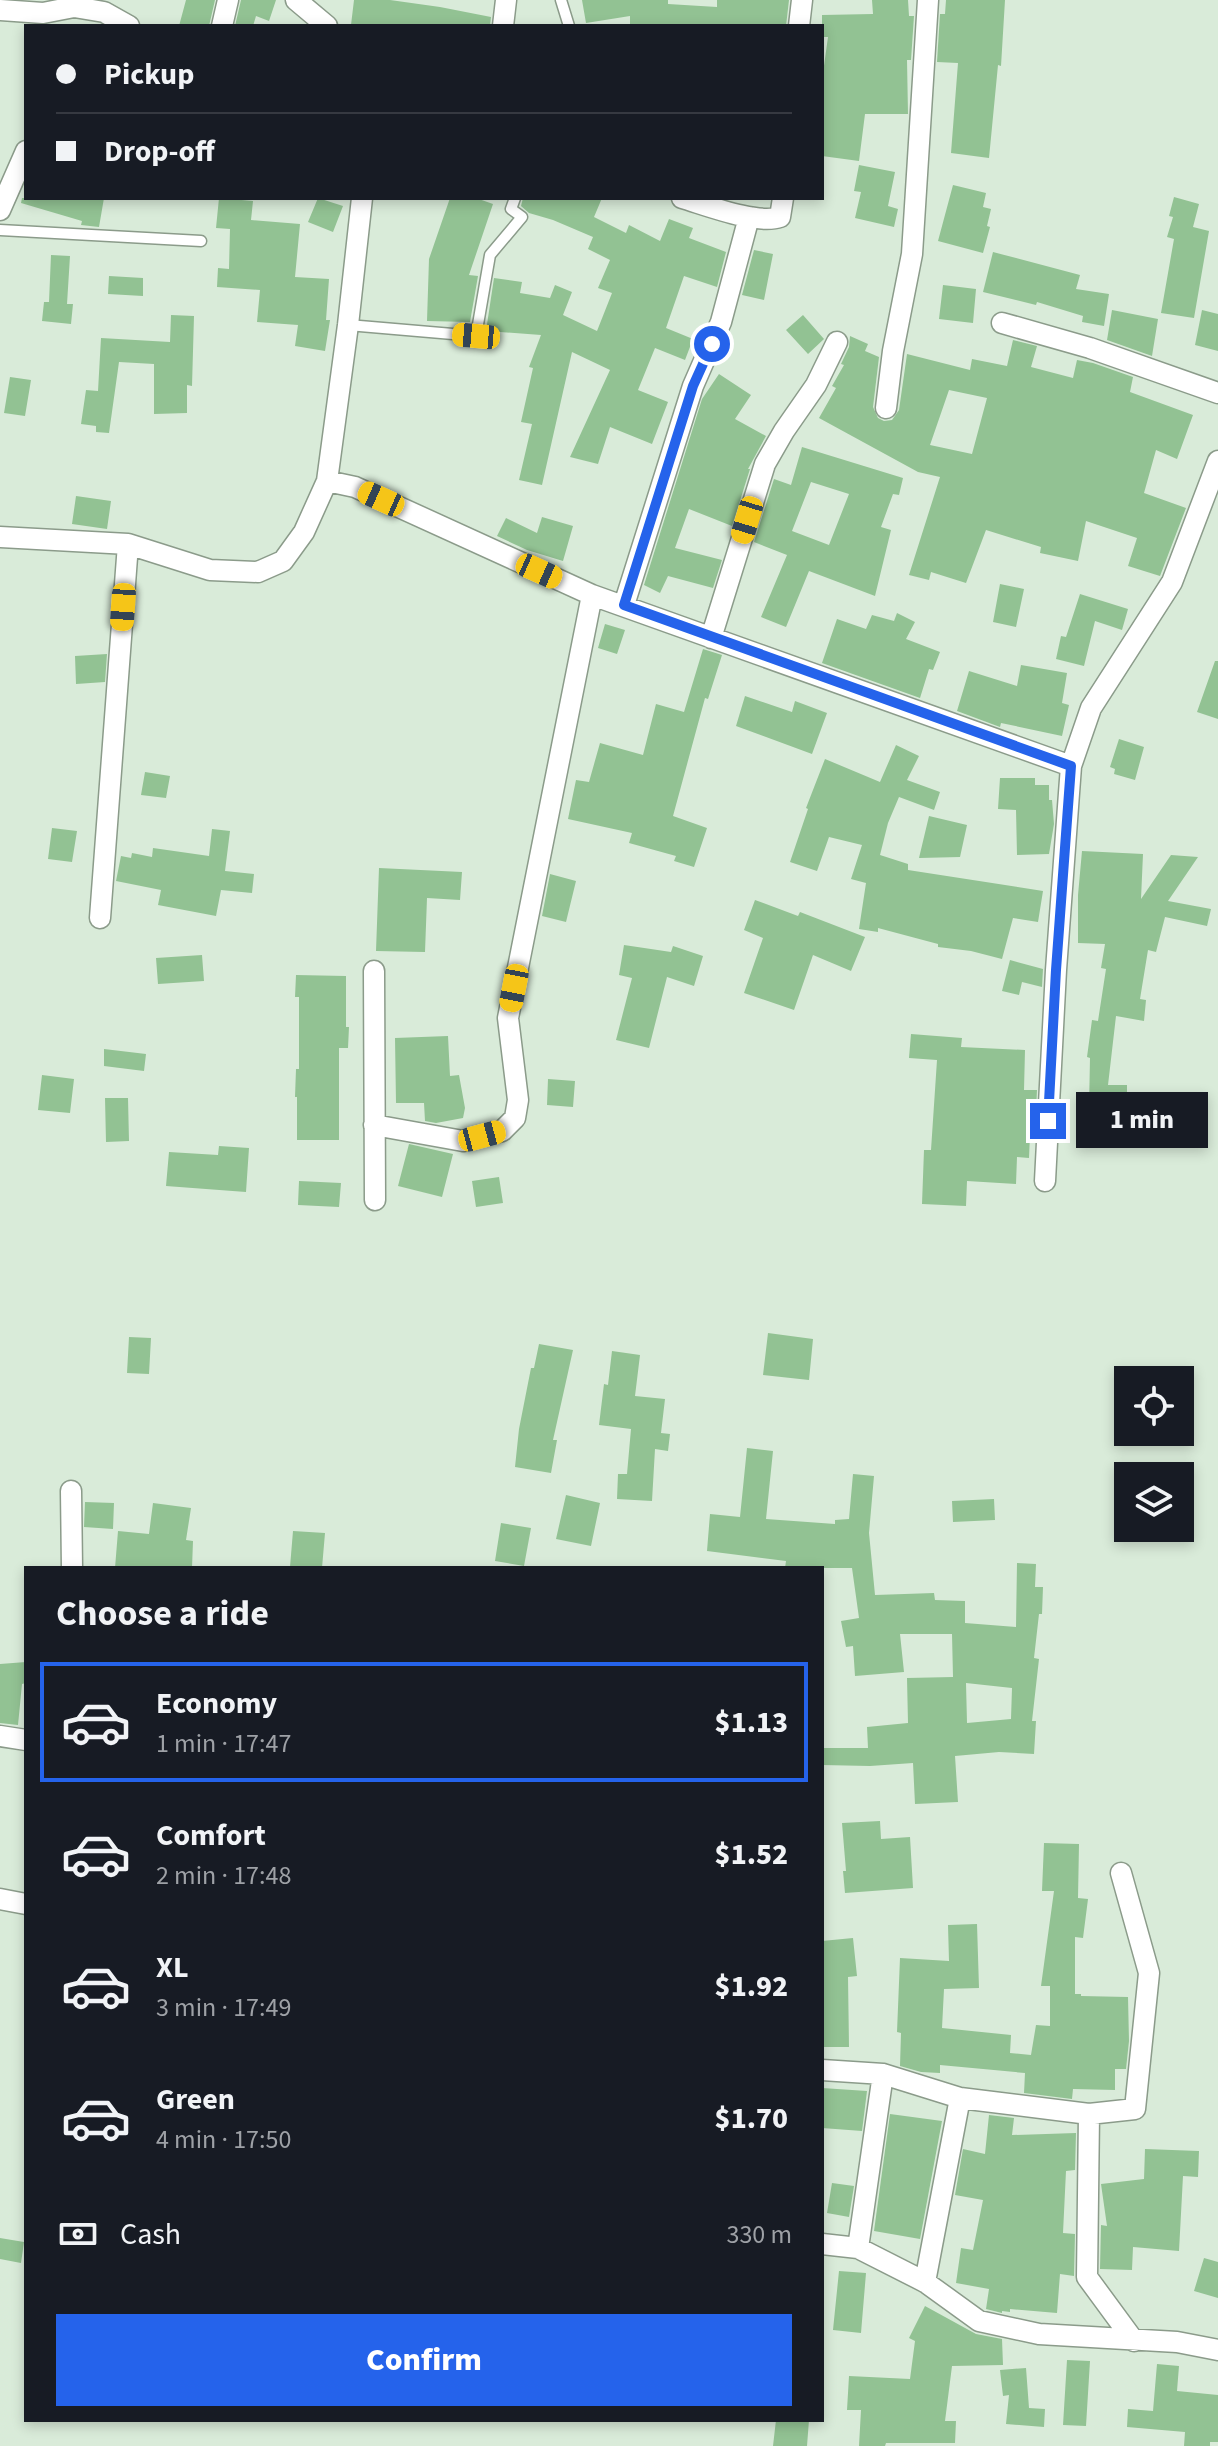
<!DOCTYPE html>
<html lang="en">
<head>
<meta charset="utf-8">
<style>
	body { margin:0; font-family:"Source Sans 3",sans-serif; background:#20242c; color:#f1f3f6; height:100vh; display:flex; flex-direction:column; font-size:30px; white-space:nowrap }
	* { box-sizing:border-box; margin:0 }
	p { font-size:26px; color:#9ea1a6 }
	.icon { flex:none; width:44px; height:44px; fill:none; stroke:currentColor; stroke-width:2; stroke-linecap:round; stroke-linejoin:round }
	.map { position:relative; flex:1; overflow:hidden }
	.side { position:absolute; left:24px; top:1566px; width:800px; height:856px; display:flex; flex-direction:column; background:#171b24; border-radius:0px; box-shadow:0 4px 12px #0003 }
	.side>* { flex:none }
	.hud { position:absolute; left:24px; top:24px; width:800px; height:176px; border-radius:0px; box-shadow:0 4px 12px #0003; display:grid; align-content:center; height:176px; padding:0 32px; background:#171b24 }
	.controls { position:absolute; left:1114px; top:1366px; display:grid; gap:16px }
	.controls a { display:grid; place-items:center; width:80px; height:80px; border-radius:0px; background:#171b24; box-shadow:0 4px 12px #0003; font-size:40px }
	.end { position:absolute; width:36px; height:36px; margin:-18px; border:10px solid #2563eb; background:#fff; box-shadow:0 0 0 4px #fff }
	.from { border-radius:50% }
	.bubble { position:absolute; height:56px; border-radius:0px; background:#171b24; box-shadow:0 4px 12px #0003; font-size:26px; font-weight:800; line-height:56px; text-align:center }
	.car { position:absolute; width:24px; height:48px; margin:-24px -12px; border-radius:10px; box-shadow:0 0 6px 2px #0007; background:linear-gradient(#f5c518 24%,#345 0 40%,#f5c518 0 76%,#345 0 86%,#f5c518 0) }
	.hud b { display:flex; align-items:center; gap:28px; height:76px; font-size:30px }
	.hud b+b { border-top:2px solid #363941 }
	.hud i { width:20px; height:20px; background:#f1f3f6 }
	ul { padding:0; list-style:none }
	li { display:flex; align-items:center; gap:24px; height:120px; margin:0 16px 12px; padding:0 16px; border:4px solid transparent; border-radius:0px }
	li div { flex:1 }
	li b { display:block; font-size:30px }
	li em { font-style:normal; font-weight:800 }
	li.active { border-color:#2563eb }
	li>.icon { width:72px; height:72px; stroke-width:1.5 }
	h2 { padding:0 32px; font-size:36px; line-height:96px }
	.pay { display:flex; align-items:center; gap:20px; height:88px; padding:0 32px; font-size:30px }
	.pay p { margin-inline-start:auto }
	.button { display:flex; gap:16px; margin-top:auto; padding:16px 32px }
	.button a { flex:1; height:92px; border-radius:0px; background:#2563eb; color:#fff; font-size:32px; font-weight:800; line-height:92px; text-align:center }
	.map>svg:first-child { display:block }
	.building { fill:#92c293; fill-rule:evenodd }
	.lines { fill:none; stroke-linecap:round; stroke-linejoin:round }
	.lane-casing { stroke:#8b9b8a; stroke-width:13 }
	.street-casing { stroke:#8b9b8a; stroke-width:23 }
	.lane { stroke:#fff; stroke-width:10 }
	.street { stroke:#fff; stroke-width:20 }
	.route { stroke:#2563eb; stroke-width:10 }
</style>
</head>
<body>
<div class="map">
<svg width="1218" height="2446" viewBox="0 0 1218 2446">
	<rect width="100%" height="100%" fill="#d9ebd9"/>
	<path class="building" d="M186 0H215L209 26H179Z
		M241 0H276L269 21 256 16 253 26H235Z
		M354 0H390L440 7 491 17 490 26 351 25Z
		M582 0H668V4L717 7V0H789L786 26H630V16L586 23Z
		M872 0H908L909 16H914L911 60H907L908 114H865L859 161 822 156V80L828 37H822V15L873 14Z
		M946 0H1005L1001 66 998 65 989 158 951 153 958 63 937 62 940 14H945Z
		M859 165 895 172 888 206 898 209 894 227 855 218 861 192 854 191Z
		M953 185 986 193 983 207 991 209 987 226 990 227 983 253 938 241Z
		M1174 197 1199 204 1193 227 1209 231 1194 318 1161 313 1174 239 1167 237 1173 217 1169 216Z
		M22 198H104L99 227 81 225 82 221 21 203Z
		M219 198 253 201 251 220 300 224 295 277 329 279 326 320H330L325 351 295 346 298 325 257 322 260 290 217 287 218 268 229 269 230 229 216 228Z
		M318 198 343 206 333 232 308 222Z
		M450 198H476L493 204 469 275 478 276 470 322 427 321 429 259Z
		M523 198H602L594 217 626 233 629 225 660 241 669 219 693 228 689 238 726 252 717 287 684 276 666 328 693 339 685 360 655 348 638 390 668 402 652 444 610 427 598 464 570 457 610 370 572 352 542 485 519 480 532 424 521 422 533 368 529 367 541 335 486 331 494 278 522 282 520 293 550 298 555 285 572 292 563 315 597 331 612 293 598 288 610 260 588 249 593 237 553 220 529 213 521 206Z
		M754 250 773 254 764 300 742 295Z
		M993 252 1080 275 1076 289 1109 294 1104 326 1082 322 1083 316 1037 302 1036 305 983 292Z
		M51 255 70 256 67 304H73L71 324 42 321 44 302H49Z
		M109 276 143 278V296L108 294Z
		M943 285 976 289 973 323 939 319Z
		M1112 310 1158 319 1152 356 1107 340Z
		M1202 310 1218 314V351L1195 345Z
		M171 315 194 316 192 386 187 385V413L154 414V364L119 362 109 433 96 432V426L81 424 86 390 98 391 101 338 170 342Z
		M803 315 824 339 808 354 786 330Z
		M850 336 868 344 865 351 879 357 873 407 878 418 884 421 892 420 899 410 907 354 970 370 972 359 1007 366 1013 340 1037 346 1031 367 1073 378 1077 360 1093 363 1133 377 1130 392 1193 415 1177 459 1156 450 1144 493 1186 508 1160 576 1128 566 1137 538 1086 521 1078 561 1040 553 1041 547 986 530 966 583 931 572 929 580 909 575 940 477 918 472 819 418 836 388 832 386 844 365 841 364 849 347ZM949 390 987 398 972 454 930 445Z
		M719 374 751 395 735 419 766 436 748 469H750L732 526 689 509 675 548 722 560 713 588 668 576 660 593 644 585 702 399Z
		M10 377 31 380 25 416 4 413Z
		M802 447 903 478 899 495 893 494 881 527 891 530 875 596 809 571 786 627 761 617 787 555 754 542 774 479 791 485ZM811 482 849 494 829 545 792 531Z
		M76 496 111 501 107 529 72 524Z
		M542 517 573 526 563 561 527 550 497 536 506 518 537 533Z
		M1000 584 1024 589 1016 627 993 622Z
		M1080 594 1128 609 1122 630 1095 621 1084 666 1056 659 1061 636 1066 637Z
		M897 613 915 622 906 639 940 652 933 670 929 669 920 698 822 663 837 619 866 629 872 615 894 621Z
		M605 624 625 630 617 654 598 648Z
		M703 649 722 655 708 699 705 698 673 816 707 828 694 867 674 861 676 856 629 843 632 833 568 819 576 780 589 782 600 743 643 755 656 704 684 712Z
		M107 654 105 682 76 684 75 656Z
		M1215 661H1218V719L1197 712Z
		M1021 665 1067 673 1062 703 1069 705 1062 736 1001 723 1000 727 957 711 969 671 1017 686Z
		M745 696 792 712 795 701 827 713 812 754 736 726Z
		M1119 739 1144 747 1135 780 1114 774 1115 769 1110 767Z
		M896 745 919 756 907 780 940 792 934 810 899 797 888 823 880 855 908 864V870L1043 891 1038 922 1013 918 1002 959 971 951 938 947V944L878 928V932L859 929 866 883 851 879 862 845 829 837 817 871 790 862 808 809 806 808 825 759 880 782Z
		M145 772 170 776 166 798 141 795Z
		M1000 778H1035V785H1049V800H1052L1054 824 1049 854 1017 855 1016 810 998 809Z
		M929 816 967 825 960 857 919 858Z
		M52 828 77 831 72 862 48 859Z
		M212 829 230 831 225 871 254 874 252 893 221 890 216 916 158 905 161 890 116 881 121 856 131 858 132 853 152 857 153 848 209 856Z
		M1082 851 1143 854 1141 899 1171 855 1198 857 1168 901 1211 909 1207 926 1165 917 1156 952 1148 950 1140 999 1146 1000 1144 1021 1116 1016 1108 1085H1127V1109L1089 1108 1090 1058 1087 1057 1092 1020 1098 1021 1106 969 1101 968 1105 944 1078 943V895Z
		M379 868 462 872 460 900 427 898 425 952 376 951Z
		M550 874 576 881 566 922 542 916Z
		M755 900 798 916 800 912 865 937 851 971 813 955 794 1010 744 993 763 938 744 930Z
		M624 945 671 952 673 946 703 956 694 986 667 977 649 1048 616 1040 632 978 619 975Z
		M202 955 204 981 158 984 156 958Z
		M1010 960 1043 969 1042 987 1022 982 1019 995 1002 991Z
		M296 975 346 976V1027H349L348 1048H339V1140H297V1097H295L296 1069H299V997H295Z
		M911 1034 962 1038 961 1047 1025 1050 1024 1090H1037L1036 1111H1031L1029 1158 1017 1157 1016 1184 967 1181 966 1206 922 1204 924 1150H931L937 1060 909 1058Z
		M448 1036 450 1076 459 1075 465 1108 463 1118 436 1123 425 1121 424 1103H396L395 1038Z
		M104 1049 146 1054 144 1071 104 1066Z
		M42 1075 74 1079 70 1113 38 1110Z
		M548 1079 575 1081 573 1107 547 1105Z
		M105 1098H128L129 1141 106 1142Z
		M409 1144 453 1154 442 1197 398 1186Z
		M219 1146 249 1148 246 1192 166 1186 169 1152 218 1155Z
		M499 1177 503 1203 476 1207 472 1181Z
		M299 1181 341 1183 339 1207 298 1205Z
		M768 1333 813 1339 809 1380 763 1375Z
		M129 1337 151 1338 149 1374 127 1373Z
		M539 1344 573 1350 553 1440H557L551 1473 515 1467 519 1429 531 1368H534Z
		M612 1351 640 1355 635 1396 665 1399 661 1433 670 1434 668 1451 655 1449 652 1501 617 1499 618 1474H627L631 1429 599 1425 604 1384 608 1385Z
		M747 1448 773 1451 766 1519 835 1524V1520L849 1519 853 1474 874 1476 869 1533 875 1595 934 1593 935 1600 965 1601V1623L1016 1627 1017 1563 1036 1564 1035 1587H1043L1042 1614H1039L1034 1658 1039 1659 1032 1721H1036L1034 1754 999 1752 955 1756 958 1802 915 1804 913 1763 870 1766 822 1765V1748H868L867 1727 908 1723 907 1678 953 1677 952 1634H900L904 1672 855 1676 853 1646 846 1647 841 1621 859 1618 852 1568H785L786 1561 707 1551 710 1514 740 1517ZM966 1683 1012 1688 1011 1719 967 1723Z
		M566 1495 600 1503 591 1546 556 1539Z
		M994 1499 995 1520 953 1522 952 1501Z
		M85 1502 114 1503 113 1529 84 1527Z
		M153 1503 191 1508 186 1540 193 1541 192 1568H115L118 1531 149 1534Z
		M501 1523 531 1528 524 1566 495 1561Z
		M293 1531 325 1533 322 1568 290 1567Z
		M26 1662V1683L22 1684 18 1725 0 1723V1664Z
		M880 1821 881 1839 910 1837 913 1888 845 1893 843 1871H846L842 1823Z
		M1044 1843 1079 1844 1078 1898 1088 1899 1083 1938 1075 1937V1994H1081V1996L1128 1997 1129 2041 1126 2069H1115V2090L1073 2089 1072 2099 1024 2093 1025 2073 940 2065V2073L921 2072 900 2066 901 2033 897 2032 900 1958 949 1961 948 1925 977 1924 979 1988 944 1989 942 2028 1011 2035 1010 2053 1031 2055 1036 2025 1050 2026V1986H1041L1054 1891H1042Z
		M853 1938 857 1976 848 1977 849 2047H822V1941Z
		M822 2088 867 2091 862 2131 822 2128Z
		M890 2114 942 2121 920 2239 874 2231Z
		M989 2115 1014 2118 1012 2135 1076 2133 1075 2170 1066 2171 1063 2233 1075 2234 1074 2276 1060 2274 1057 2313 1010 2309V2312L1002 2311V2313L986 2309 989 2289 956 2283 961 2248 973 2250 983 2200 955 2195 963 2149 985 2154Z
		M1145 2149 1199 2151 1198 2177 1183 2176 1179 2251 1133 2247 1132 2270 1100 2269 1101 2225 1107 2226 1101 2184 1144 2179Z
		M832 2183 854 2186 849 2217 827 2213Z
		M0 2238 24 2242 21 2263 0 2259Z
		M1204 2258 1218 2262V2298L1194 2291Z
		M839 2271 866 2273 861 2333 833 2330Z
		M925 2306 976 2334 1002 2339 1003 2365 952 2366 945 2421H956L955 2443H886L885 2446H859L861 2410H847L849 2376 910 2379 915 2341 909 2338Z
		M1067 2360 1090 2361 1086 2426 1063 2425Z
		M1157 2364 1179 2366 1177 2391 1218 2395V2442H1210V2446H1184L1185 2432 1127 2427 1128 2409 1153 2411Z
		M1026 2368 1029 2408 1045 2409 1044 2427 1006 2424 1009 2395 1003 2396 1000 2370Z
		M776 2420H809L807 2446H773Z"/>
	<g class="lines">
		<g class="lane-casing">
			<path id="lane" d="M561 0 569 26
				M0 230 201 241
				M348 325 476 336 490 255 522 217 511 209 515 198"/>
		</g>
		<g class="street-casing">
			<path id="street" d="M296 0 327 26
				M0 10 43 13 74 7 104 12 129 26
				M222 26 228 0
				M503 26 506 0
				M799 26 802 0
				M682 198C706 205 757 225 780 217L783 198
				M0 210 26 151
				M1002 323 1090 348 1218 393
				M886 408 893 351 912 254 928 0
				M327 481 355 487 592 595 1071 766
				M0 537 128 544 210 570 258 572 283 561 304 532 327 481 348 325 362 198
				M624 605 693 386 721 322 749 217
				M711 638 765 464 784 431 816 385 837 342
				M100 918 128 544
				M374 971 375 1200
				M374 1125 463 1141 502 1131 515 1118 518 1100 508 1018 592 595
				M1045 1181 1056 970 1071 766 1091 708 1172 582 1218 461
				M71 1491 72 1568
				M0 1736 26 1740
				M1121 1873 1149 1973 1135 2109 1089 2114 1087 2277 1134 2341
				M0 1899 26 1904
				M822 2070 883 2074 960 2098 1089 2114
				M822 2244 858 2248 925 2282 979 2321 1039 2334 1177 2342 1218 2350
				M858 2248 883 2074
				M925 2282 960 2098"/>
		</g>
		<use href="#lane" class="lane"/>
		<use href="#street" class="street"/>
	</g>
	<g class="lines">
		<path class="route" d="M712 344 693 386 624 605 1071 766 1056 970 1048 1121"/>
	</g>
</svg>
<div class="controls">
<a><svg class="icon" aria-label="locate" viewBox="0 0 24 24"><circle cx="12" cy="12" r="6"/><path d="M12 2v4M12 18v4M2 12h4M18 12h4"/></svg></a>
<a><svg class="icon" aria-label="layers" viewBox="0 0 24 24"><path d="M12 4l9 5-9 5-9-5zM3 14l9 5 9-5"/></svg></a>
</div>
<i class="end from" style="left:712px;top:344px"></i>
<i class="end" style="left:1048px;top:1121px"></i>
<div class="bubble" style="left:1076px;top:1092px;width:132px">1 min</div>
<i class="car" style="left:476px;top:336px;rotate:275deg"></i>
<i class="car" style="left:381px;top:499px;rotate:294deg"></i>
<i class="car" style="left:747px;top:520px;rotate:197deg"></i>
<i class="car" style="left:539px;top:571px;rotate:114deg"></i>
<i class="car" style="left:123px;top:607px;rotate:184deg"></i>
<i class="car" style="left:514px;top:988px;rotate:191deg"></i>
<i class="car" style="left:482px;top:1136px;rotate:75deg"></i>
<div class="hud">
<b><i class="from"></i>Pickup</b>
<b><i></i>Drop-off</b>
</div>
<section class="side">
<h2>Choose a ride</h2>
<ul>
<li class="active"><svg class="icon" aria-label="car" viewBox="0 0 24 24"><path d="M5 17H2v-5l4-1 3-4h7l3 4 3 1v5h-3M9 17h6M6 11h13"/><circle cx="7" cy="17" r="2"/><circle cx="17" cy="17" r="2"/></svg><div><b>Economy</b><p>1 min · 17:47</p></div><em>$1.13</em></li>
<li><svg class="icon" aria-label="car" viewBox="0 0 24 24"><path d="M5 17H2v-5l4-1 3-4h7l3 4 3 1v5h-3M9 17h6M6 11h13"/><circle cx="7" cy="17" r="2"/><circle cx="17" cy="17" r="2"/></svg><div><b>Comfort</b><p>2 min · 17:48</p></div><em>$1.52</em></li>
<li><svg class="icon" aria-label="car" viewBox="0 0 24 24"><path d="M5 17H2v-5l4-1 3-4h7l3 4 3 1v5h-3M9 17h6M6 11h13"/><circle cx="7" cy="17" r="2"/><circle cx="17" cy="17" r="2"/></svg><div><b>XL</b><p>3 min · 17:49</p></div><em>$1.92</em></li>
<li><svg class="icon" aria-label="car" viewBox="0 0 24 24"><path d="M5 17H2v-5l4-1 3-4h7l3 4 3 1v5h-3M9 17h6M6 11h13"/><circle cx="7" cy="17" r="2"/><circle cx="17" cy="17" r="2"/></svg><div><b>Green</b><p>4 min · 17:50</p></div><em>$1.70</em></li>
</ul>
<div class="pay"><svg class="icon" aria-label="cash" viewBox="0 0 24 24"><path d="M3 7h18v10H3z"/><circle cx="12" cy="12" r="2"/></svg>Cash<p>330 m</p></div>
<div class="button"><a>Confirm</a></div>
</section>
</div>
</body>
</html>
